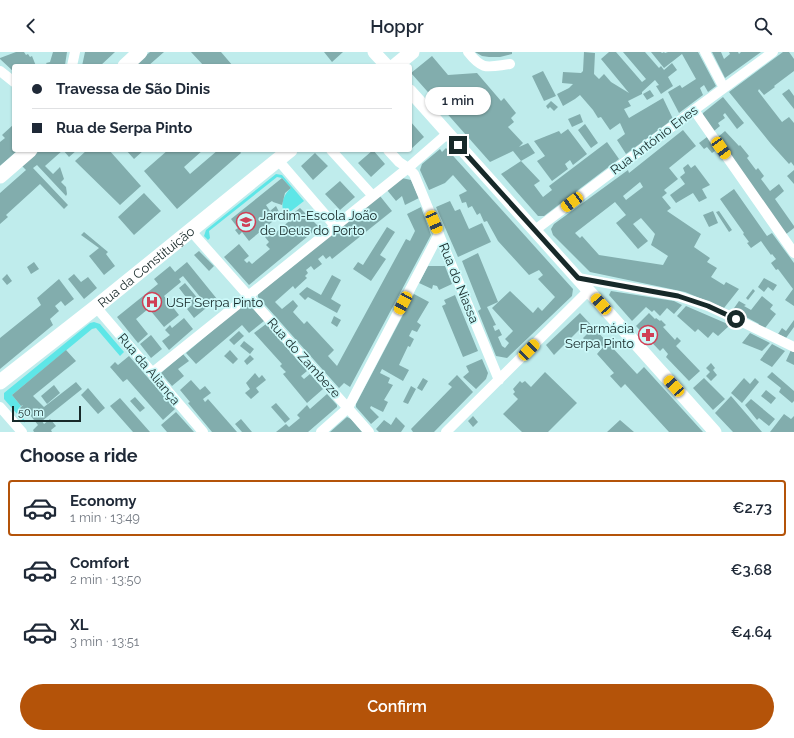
<!DOCTYPE html>
<html lang="en">
<head>
<meta charset="utf-8">
<style>
	body { margin:0; font-family:Raleway,sans-serif; background:#f6f6f7; color:#1f2937; height:100vh; display:flex; flex-direction:column; font-size:15px; white-space:nowrap }
	* { box-sizing:border-box; margin:0 }
	p { font-size:13px; color:#747a83 }
	.icon { flex:none; width:22px; height:22px; fill:none; stroke:currentColor; stroke-width:2; stroke-linecap:round; stroke-linejoin:round }
	.map { position:relative; height:380px; overflow:hidden }
	.panel { display:flex; flex-direction:column; background:#fff; flex:1 }
	.panel>* { flex:none }
	.top-card { position:absolute; left:12px; top:12px; width:400px; height:88px; border-radius:4px; box-shadow:0 1px 3px #0004; display:grid; align-content:center; height:88px; padding:0 20px; background:#fff }
	.scale { position:absolute; left:12px; bottom:10px; width:69px; box-sizing:border-box; padding-left:4px; border:2px solid #172929; border-top:0; font-size:11px; line-height:14px; white-space:nowrap; color:#172929; -webkit-text-stroke:3px #ccf9f9; paint-order:stroke }
	.end { position:absolute; width:18px; height:18px; margin:-9px; border:5px solid #172929; background:#fff; box-shadow:0 0 0 2px #fff }
	.from { border-radius:50% }
	.bubble { position:absolute; height:28px; border-radius:14px; background:#fff; box-shadow:0 1px 3px #0004; font-size:13px; font-weight:600; line-height:28px; text-align:center }
	.car { position:absolute; width:12px; height:24px; margin:-12px -6px; border-radius:5px; box-shadow:0 0 3px 1px #0007; background:linear-gradient(#f5c518 24%,#345 0 40%,#f5c518 0 76%,#345 0 86%,#f5c518 0) }
	.top-card b { display:flex; align-items:center; gap:14px; height:38px; font-size:15px }
	.top-card b+b { border-top:1px solid #e0e1e3 }
	.top-card i { width:10px; height:10px; background:#1f2937 }
	ul { padding:0; list-style:none }
	li { display:flex; align-items:center; gap:12px; height:56px; margin:0 8px 6px; padding:0 12px; border:2px solid transparent; border-radius:4px }
	li div { flex:1 }
	li b { display:block; font-size:15px }
	li em { font-style:normal; font-weight:600 }
	li.active { border-color:#b45309 }
	li>.icon { width:36px; height:36px; stroke-width:1.5 }
	h2 { padding:0 20px; font-size:18px; line-height:48px }
	.action { display:flex; gap:8px; margin-top:auto; padding:8px 20px }
	.action a { flex:1; height:46px; border-radius:24px; background:#b45309; color:#fff; font-size:16px; font-weight:600; line-height:46px; text-align:center }
	header { display:flex; justify-content:space-between; align-items:center; height:52px; padding:0 20px; background:#fff; font-size:18px; font-weight:600 }
	.map>svg:first-child { display:block }
	.green { fill:#5ee6e7 }
	.building { fill:#82adad; fill-rule:evenodd }
	.lines { fill:none; stroke-linecap:round; stroke-linejoin:round }
	.minor { stroke:#fff; stroke-width:10 }
	.tertiary { stroke:#fff; stroke-width:13 }
	.secondary { stroke:#fff; stroke-width:15 }
	.route { stroke:#172929; stroke-width:5 }
	.labels { text-anchor:middle; dominant-baseline:central; stroke-width:3.5; stroke-linejoin:round; paint-order:stroke }
	.street-label { font-size:13px; fill:#172929; stroke:#ccf9f9 }
	.poi-label { font-size:13px; fill:#172929; stroke:#ccf9f9; text-anchor:start }
</style>
</head>
<body>
<header><svg class="icon" aria-label="back" viewBox="0 0 24 24"><path d="M15 5l-7 7 7 7"/></svg>Hoppr<svg class="icon" aria-label="search" viewBox="0 0 24 24"><circle cx="10" cy="10" r="6"/><path d="M15 15l6 6"/></svg></header>
<div class="map">
<svg width="794" height="380" viewBox="0 0 794 380">
	<rect width="100%" height="100%" fill="#bfecec"/>
	<path class="green" d="M276 122 282 123 304 149 286 163C279 155 283 143 291 136L282 126 277 125 209 179 210 186 208 188 204 184 206 178Z
		M94 270 100 272 124 300 120 304 96 276 92 277 12 343 21 354 19 356 22 360 25 371 4 347V341L90 271Z"/>
	<path class="building" d="M16 0H24L26 3 28 2 30 5 32 4 36 14H14V20L0 7V6Z
		M53 0H67L65 13 61 12V14H48L46 11 50 10Z
		M85 0H115L100 14H82Z
		M150 0H164L148 14H134Z
		M191 0H221L233 14H204Z
		M324 0H343L332 10Z
		M475 0H512V2L500 5H489L482 4Z
		M584 0 595 1 594 22 599 27 604 22 611 30 629 41 601 7 609 0H616L642 30 646 27 623 0H645L659 16 661 14 664 18 672 11 677 18 668 25 673 34 661 42 656 34 659 33 655 28 642 40V42L628 49 631 54 624 57 629 66 663 46 673 67 626 102 617 88 625 82 620 71 610 78 601 65 598 66 593 58 580 43 575 47 563 54 557 42 569 36 573 32 562 31 563 20 581 21 583 19Z
		M651 0H661L662 1 664 0 665 1 668 0H698L716 34 708 40 704 33 700 36 703 43 679 61 668 40 680 33 682 36 696 27 682 2 664 16Z
		M712 0H721L724 7 730 2 729 0H738L739 2 741 0H761L725 26Z
		M783 0H789L794 7V19L774 34 775 35 764 43 759 37 758 39 782 70 789 65 794 71V114L791 110 789 112 771 92 729 40Z
		M432 4 448 23 477 21 501 49 504 46 516 61 511 66 514 70 508 75 523 91 519 95 528 91 535 101 521 109 513 99 490 110 411 21Z
		M543 19 556 44 544 49 532 24Z
		M789 37 794 44V57L782 42Z
		M650 38 654 44 647 48 643 42Z
		M723 45 744 71 737 77 725 61 723 63 725 66 718 71 720 74 714 79 702 64 703 61Z
		M551 49 558 55 554 59 550 55 548 57 546 54Z
		M580 62 583 70 572 75 568 67Z
		M410 69 424 85 410 98Z
		M14 72V98H18L0 114V90L5 86 2 83Z
		M585 72 598 91 591 96 578 78Z
		M568 77 587 102 573 113 570 108 565 112 568 117 552 129 537 109 545 104 534 89 559 79 561 82Z
		M683 78 696 94 669 116 678 127 664 138 667 141 662 145 671 156 667 159 701 182 694 195 710 206 707 210 717 216 711 225 724 233 726 230 739 237 724 256 685 240 590 220 553 183 551 177 554 172 628 118 629 121ZM640 130 643 135 626 148 623 144ZM615 150 626 163 616 171 638 197 648 189 633 172 641 166 655 182 651 193 668 204 663 213 599 203 582 184 580 186 575 181Z
		M725 79 739 94 740 93 749 104 747 106 756 118 758 116 764 124 761 127 770 139 779 132 784 139 775 147 794 174V176L785 183 718 85Z
		M707 85 715 99 712 101 707 95 704 97 699 91Z
		M607 90 619 107 544 164H538L501 122 521 109 540 129 534 133 543 145 552 138 549 134Z
		M446 96 573 237 572 244 507 306 496 304 478 259 481 257 462 209 478 201 498 250 487 255 496 273 493 274 495 279 499 277 502 283 498 285 502 294 505 296 509 291 505 287 513 279 492 256 510 239 533 261 538 255 542 259 555 245 538 227 543 223 539 218 529 223 498 189 487 169 484 170 480 161 477 163 472 154 468 156 466 150 462 151 459 143 467 139 453 123 445 131 429 138 420 118 422 112 440 97 442 100Z
		M40 98H63L45 114 53 122 60 115 64 127 61 130 66 135 67 142 66 144 37 113 33 116 68 153 64 157 40 132 6 163 8 165 0 172V141L26 118 22 114Z
		M63 98H77L69 105Z
		M87 98H109L141 134 120 153 75 109Z
		M126 98H144L134 107Z
		M168 98H203L184 115 190 122 218 98H239L241 101 177 157 144 119Z
		M373 98 385 112 371 125 358 111Z
		M315 101 328 114 313 128 301 114Z
		M688 112 691 116 695 113 710 133 702 137 707 146 699 150 693 141 676 151 670 143 685 132 680 125 685 121 683 116Z
		M794 118V132L787 124Z
		M282 126 291 136 285 141 282 153 273 150 272 149 266 153 270 159 276 154 280 162 277 164 278 165 249 189 242 180 239 183 235 178 238 176 231 167Z
		M402 126 411 128 419 146 405 153 402 144 396 149 387 138Z
		M340 129 355 145 340 158 325 142Z
		M734 137 767 184 772 181 794 211V254L785 248 793 237 778 217 776 218 771 211 776 207 772 202 771 203 761 189 751 196 747 191 749 190 743 182 744 181 720 147Z
		M144 141 161 159 134 183 118 165Z
		M380 144 392 159 332 207 330 204 326 207 323 203 318 207 322 212 314 218 311 214 306 218 308 221 305 224 307 226 295 237 293 234 275 250 282 257 293 248 298 254 293 260 304 272 307 269 334 298 328 304 337 314 406 187 410 189 415 179 407 162 421 155 431 183 350 335 344 331 339 336 258 245V242Z
		M450 149 455 159 460 157 469 177 482 171 491 190 458 205 436 155Z
		M300 156 319 175 249 233 224 205 239 192 249 204 244 208 247 211 249 209 252 212 270 197 266 193 269 190 265 185 272 179 274 182 294 165 291 163Z
		M713 159 718 171 709 175 703 163Z
		M719 159 732 178 729 180 716 160Z
		M387 175 395 180 380 203 386 207 371 229 353 217 358 210 363 213Z
		M84 180 108 200 106 202 115 214 104 223 89 204 99 196 81 183Z
		M199 199 214 214 209 219 194 203Z
		M34 210 39 217 31 222 27 215Z
		M187 210 217 247 194 266 187 257 192 253 179 236 185 231 199 248 201 246 183 224 179 227 181 230 164 244 179 263 164 275 150 258 155 253 154 252 136 267 148 282 138 291 117 265 158 232 154 227 170 214 175 220Z
		M428 214H445L452 232 439 238 437 234 433 233 432 237 419 231Z
		M7 222 12 229 7 233 2 227Z
		M74 222 81 230 88 225 97 236 84 247 68 227Z
		M332 223 341 228 331 247 341 253 337 261 308 245 305 248 299 242 307 235 321 243Z
		M764 226 777 233 773 239 768 235 764 240 758 235Z
		M59 227 74 247 65 254 61 249 55 254 59 259 50 267 53 273 0 317V286L41 253 37 246Z
		M753 237 755 239 748 248 746 246Z
		M611 239 674 249 682 253 674 262 667 256 660 264 654 258 652 260 646 255 632 269 609 243Z
		M414 242 429 250 417 270 421 273 417 280 412 278 409 284 414 287 410 295 408 294 399 313 409 318 403 329 382 317 380 321 390 326 388 331 393 333 384 348 388 350 383 360 371 354 370 356 379 365 371 372 356 355V352Z
		M455 243 478 299 463 305 442 254 446 252 444 248Z
		M762 244 773 253 770 257 776 262 765 276 758 273 759 272 746 265 744 268 732 259 739 249 746 253 744 254 751 258Z
		M245 251 249 252 264 269 249 281 242 273 196 312 186 301Z
		M686 254 730 273 718 284 713 280 708 286 698 277 695 280 677 264Z
		M580 261 637 322 644 315 703 380H669L625 332 621 336 610 324 614 321 597 302 603 295 599 291 593 297 583 286 590 279 584 273 554 303 546 293Z
		M649 261 655 267 656 266 660 269 661 268 666 273 663 275 675 288 677 285 681 289 676 294 700 319 689 329 666 305 668 302 663 296 660 299 636 274Z
		M334 264 341 268 337 275 331 271Z
		M184 266 193 277 169 298 162 289 170 283 165 278 170 273 172 276Z
		M794 268V275L786 286 778 282 782 276 786 279Z
		M266 272 307 319 301 324 304 327 310 322 323 337 307 351 283 322 286 320 280 314 282 312 254 281Z
		M239 279 244 284 234 293 229 288Z
		M750 281 770 291 762 299 742 291Z
		M151 283 162 297 151 306 140 292Z
		M244 289 254 297 250 302 240 294Z
		M772 292 785 299 772 315 760 308Z
		M66 298 76 309 33 344 44 355 76 330 82 337 42 369 44 372 50 367 56 374 51 378 52 380H34L33 378 38 373 26 358V356L23 360 20 356 23 353 21 354 12 343Z
		M230 298 238 307 233 312 224 304Z
		M791 298 794 300V313L786 309Z
		M183 302 189 309 178 317 184 324 172 334 161 321Z
		M250 303 254 307 247 313 244 309Z
		M129 304 175 357 163 368 127 327 123 330 110 315 115 310 118 313Z
		M482 307 488 321 486 327 476 337 463 325 469 320 466 314Z
		M711 311 715 316 713 318 717 323 711 329 706 324 710 320 706 316Z
		M545 320 577 351 548 380H522L503 362 518 347 513 342 515 340 513 337 520 329 522 331 525 329 531 335Z
		M772 320 794 339V349L792 351 779 340 781 336 767 325Z
		M255 321 259 326 262 323 266 328 256 336 259 340 251 347 245 341 250 337 246 331Z
		M457 323 473 340 434 380H413L411 377 452 335 448 332Z
		M423 326 428 329 422 339 417 336Z
		M704 326 725 347 713 358 693 336Z
		M744 326 750 332 755 326 759 330 742 351 731 341Z
		M191 328 200 338 205 334 211 341 203 347 205 350 208 347 237 380H212L188 351 190 350 180 338Z
		M54 333 60 341 47 352 41 344Z
		M411 334 416 337 408 352 403 350Z
		M88 336 105 356 98 362 81 343Z
		M766 338 776 346 771 352 761 344Z
		M327 342 337 353V355L308 380H276L286 372 289 375 300 366 297 363 307 353 310 357Z
		M731 344 762 380H733L715 361Z
		M135 345 145 356 140 360 130 349Z
		M120 346 150 380H133L110 354Z
		M751 347 775 367 769 374 759 366 757 368 745 353Z
		M276 351 290 367 285 371 271 355Z
		M176 360 194 380H167L161 373Z
		M784 362 791 367 794 364V380H770Z
		M473 364 478 370 473 375 468 369Z
		M347 365 351 367 362 380H330Z
		M396 365 405 374 401 380H379L376 377 384 368 391 373Z
		M241 367 252 380H242L235 372Z
		M620 368 634 380H607Z"/>
	<g class="lines">
		<path class="minor" d="M468 0C483 19 487 15 510 12
			M705 0 724 36
			M72 14 75 0
			M0 19 14 30
			M694 58 794 201
			M331 98 372 143
			M388 98 399 110 408 116 414 122 499 328
			M278 108 335 174
			M190 178 369 380
			M535 178 694 58 773 0
			M578 226 678 244 708 254 736 267 794 295
			M96 255 203 380
			M152 321 408 116 448 81
			M0 355 22 380
			M321 380 348 356 439 182
			M446 380 589 238"/>
		<path class="tertiary" d="M374 0 387 14
			M410 39 715 380"/>
		<g class="secondary">
			<path d="M125 14 140 0"/>
			<path d="M395 14 412 0"/>
			<path d="M0 124 30 98"/>
			<path id="s1" d="M0 330 96 255 290 98"/>
		</g>
	</g>
	<g class="lines">
		<path class="route" d="M458 93 578 226 678 244 708 254 736 267"/>
	</g>
	<defs>
		<g id="school-ring" transform="scale(1)"><circle r="9.5" fill="#ccf9f9" stroke="#d04056" stroke-width="1.5"/><path d="M0-5L7-2L0 1L-7-2ZM-4 1L0 2.5L4 1V4Q0 6-4 4Z" fill="#d04056"/></g>
		<g id="hospital-ring" transform="scale(1)"><circle r="9.5" fill="#ccf9f9" stroke="#d04056" stroke-width="1.5"/><path d="M-5-5h3v3.5h4V-5h3V5h-3V1.5h-4V5h-3Z" fill="#d04056"/></g>
		<g id="pharmacy-ring" transform="scale(1)"><circle r="9.5" fill="#ccf9f9" stroke="#d04056" stroke-width="1.5"/><path d="M-2-6h4v4h4v4h-4v4h-4v-4h-4v-4h4Z" fill="#d04056"/></g>
	</defs>
	<g fill-rule="evenodd">
		<use href="#school-ring" x="246" y="170"/>
		<use href="#hospital-ring" x="152" y="250"/>
		<use href="#pharmacy-ring" x="648" y="283"/>
	</g>
	<g class="labels">
		<g class="street-label">
			<text transform="translate(654 88) rotate(-37)">Rua António Enes</text>
			<text stroke="none"><textPath href="#s1" startOffset="186">Rua da Constituição</textPath></text>
			<text transform="translate(459 231) rotate(68)">Rua do Niassa</text>
			<text transform="translate(304 306) rotate(48)">Rua do Zambeze</text>
			<text transform="translate(149 317) rotate(50)">Rua da Aliança</text>
		</g>
		<g class="poi-label">
			<text x="260" y="163">Jardim-Escola João<tspan x="260" dy="15">de Deus do Porto</tspan></text>
			<text x="166" y="250">USF Serpa Pinto</text>
			<text x="634" y="276" text-anchor="end">Farmácia<tspan x="634" dy="15">Serpa Pinto</tspan></text>
		</g>
	</g>
</svg>
<div class="scale">50 m</div>
<i class="end from" style="left:736px;top:267px"></i>
<i class="end" style="left:458px;top:93px"></i>
<div class="bubble" style="left:425px;top:35px;width:66px">1 min</div>
<i class="car" style="left:721px;top:96px;rotate:145deg"></i>
<i class="car" style="left:572px;top:150px;rotate:233deg"></i>
<i class="car" style="left:434px;top:170px;rotate:157deg"></i>
<i class="car" style="left:403px;top:251px;rotate:208deg"></i>
<i class="car" style="left:601px;top:252px;rotate:318deg"></i>
<i class="car" style="left:529px;top:298px;rotate:45deg"></i>
<i class="car" style="left:674px;top:334px;rotate:318deg"></i>
<div class="top-card">
<b><i class="from"></i>Travessa de São Dinis</b>
<b><i></i>Rua de Serpa Pinto</b>
</div>
</div>
<section class="panel">
<h2>Choose a ride</h2>
<ul>
<li class="active"><svg class="icon" aria-label="car" viewBox="0 0 24 24"><path d="M5 17H2v-5l4-1 3-4h7l3 4 3 1v5h-3M9 17h6M6 11h13"/><circle cx="7" cy="17" r="2"/><circle cx="17" cy="17" r="2"/></svg><div><b>Economy</b><p>1 min · 13:49</p></div><em>€2.73</em></li>
<li><svg class="icon" aria-label="car" viewBox="0 0 24 24"><path d="M5 17H2v-5l4-1 3-4h7l3 4 3 1v5h-3M9 17h6M6 11h13"/><circle cx="7" cy="17" r="2"/><circle cx="17" cy="17" r="2"/></svg><div><b>Comfort</b><p>2 min · 13:50</p></div><em>€3.68</em></li>
<li><svg class="icon" aria-label="car" viewBox="0 0 24 24"><path d="M5 17H2v-5l4-1 3-4h7l3 4 3 1v5h-3M9 17h6M6 11h13"/><circle cx="7" cy="17" r="2"/><circle cx="17" cy="17" r="2"/></svg><div><b>XL</b><p>3 min · 13:51</p></div><em>€4.64</em></li>
</ul>
<div class="action"><a>Confirm</a></div>
</section>
</body>
</html>
